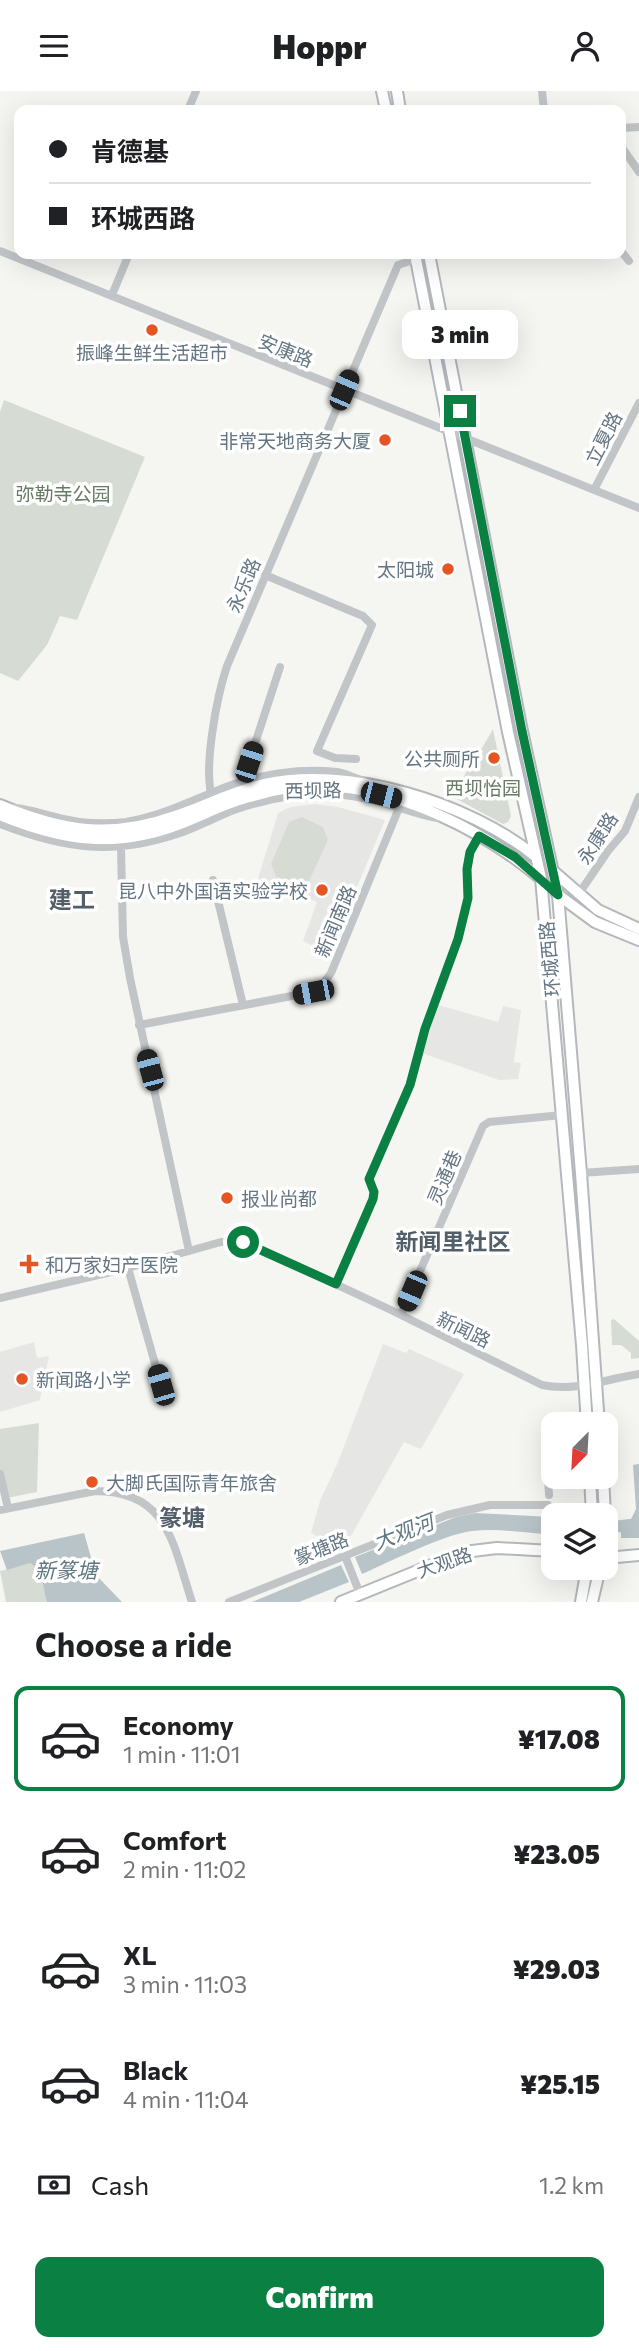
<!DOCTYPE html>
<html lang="en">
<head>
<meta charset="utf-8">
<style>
	body { margin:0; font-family:Commissioner,"Noto Sans SC",sans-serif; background:#f6f6f6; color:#202124; height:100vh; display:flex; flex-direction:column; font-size:26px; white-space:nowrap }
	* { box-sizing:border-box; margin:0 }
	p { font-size:23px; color:#757577 }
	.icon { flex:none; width:38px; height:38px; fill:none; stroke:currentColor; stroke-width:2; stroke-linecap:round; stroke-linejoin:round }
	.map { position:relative; height:1511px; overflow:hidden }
	.details { display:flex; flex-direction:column; background:#fff; flex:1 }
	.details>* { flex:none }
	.banner { position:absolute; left:14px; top:14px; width:612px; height:154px; border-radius:14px; box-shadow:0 7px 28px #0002; display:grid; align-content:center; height:154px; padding:0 35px; background:#fff }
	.needle { width:46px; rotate:204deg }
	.tools { position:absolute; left:541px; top:1321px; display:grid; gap:14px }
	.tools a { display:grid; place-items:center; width:77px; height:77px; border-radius:14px; background:#fff; box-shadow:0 7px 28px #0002; font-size:35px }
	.end { position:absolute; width:32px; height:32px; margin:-16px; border:9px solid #0b8043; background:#fff; box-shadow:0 0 0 4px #fff }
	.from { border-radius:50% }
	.bubble { position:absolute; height:49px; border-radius:14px; background:#fff; box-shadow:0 7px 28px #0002; font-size:23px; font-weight:800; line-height:49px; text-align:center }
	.car { position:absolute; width:21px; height:42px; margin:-21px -10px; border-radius:9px; box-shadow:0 0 5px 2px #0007; background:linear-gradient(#222 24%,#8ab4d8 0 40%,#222 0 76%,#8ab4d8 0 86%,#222 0) }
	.banner b { display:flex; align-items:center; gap:24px; height:66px; font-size:26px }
	.banner b+b { border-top:2px solid #e0e0e0 }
	.banner i { width:18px; height:18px; background:#202124 }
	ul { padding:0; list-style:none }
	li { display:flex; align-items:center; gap:21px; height:105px; margin:0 14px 10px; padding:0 21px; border:4px solid transparent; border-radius:14px }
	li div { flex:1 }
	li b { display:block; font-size:26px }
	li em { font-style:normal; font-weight:800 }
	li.on { border-color:#0b8043 }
	li>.icon { width:63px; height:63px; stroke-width:1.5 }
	h2 { padding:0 35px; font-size:32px; line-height:84px }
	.pay { display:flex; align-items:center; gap:18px; height:77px; padding:0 35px; font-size:26px }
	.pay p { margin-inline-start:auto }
	.action { display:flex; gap:14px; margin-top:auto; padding:14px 35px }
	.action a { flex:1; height:80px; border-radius:14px; background:#0b8043; color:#fff; font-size:28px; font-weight:800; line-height:80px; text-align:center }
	header { display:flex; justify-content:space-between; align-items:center; height:91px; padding:0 35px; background:#fff; font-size:32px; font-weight:800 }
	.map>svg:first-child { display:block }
	.built { fill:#e6e7e5 }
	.green { fill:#d6dcd3 }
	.water { fill:#b8c4c8 }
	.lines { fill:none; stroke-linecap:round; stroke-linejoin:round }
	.river { stroke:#b8c4c8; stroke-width:12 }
	.major-casing { stroke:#b4b8bc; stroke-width:14 }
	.minor { stroke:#c1c5c8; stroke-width:8 }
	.major { stroke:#fff; stroke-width:10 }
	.route { stroke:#0b8043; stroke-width:9 }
	.poi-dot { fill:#e45523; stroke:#fff; stroke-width:2.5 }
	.labels { text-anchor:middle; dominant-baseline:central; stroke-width:7; stroke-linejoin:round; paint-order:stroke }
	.street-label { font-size:19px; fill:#647583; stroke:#fff }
	.poi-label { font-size:19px; fill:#647583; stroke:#fff; text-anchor:end }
	.park-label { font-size:19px; fill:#677a63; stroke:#fff }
	.water-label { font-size:21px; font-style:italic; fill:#5f7780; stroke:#fff }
	.quarter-label { font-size:23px; font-weight:bold; fill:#525e68; stroke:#fff }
</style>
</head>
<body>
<header><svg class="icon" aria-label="menu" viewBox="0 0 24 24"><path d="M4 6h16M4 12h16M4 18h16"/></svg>Hoppr<svg class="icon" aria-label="person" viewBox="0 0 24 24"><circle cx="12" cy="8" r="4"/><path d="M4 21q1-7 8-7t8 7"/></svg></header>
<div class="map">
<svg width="639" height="1511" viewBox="0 0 639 1511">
	<rect width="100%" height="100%" fill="#f5f6f2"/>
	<path class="built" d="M315 713 338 716 385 729 329 863 303 850 317 811 258 788 278 722 290 716Z
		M438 914 498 931 503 915 521 919 514 971 521 972 518 988 499 989 422 962Z
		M34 1251 37 1267 49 1265 40 1309 0 1321V1261Z
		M383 1253 406 1262 409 1258 464 1283 421 1358 404 1351 343 1459 311 1442 320 1410 338 1371Z"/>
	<path class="green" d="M4 309 145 366 77 529 60 525 47 554 18 590 0 582V321Z
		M493 638 511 725 508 731 503 733 453 706 479 657H482Z
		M302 726 323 736 328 749 309 790 296 795 276 785 271 773 289 731Z
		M614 1228 639 1250V1267L631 1268V1262L621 1254H612L611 1229Z
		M39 1332 37 1401 7 1407 0 1378V1338Z
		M30 1472 40 1480 47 1511H6L0 1480Z"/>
	<path class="water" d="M639 1373V1447H621V1429L631 1428 636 1418 633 1374Z
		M475 1422 553 1426V1444C527 1442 499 1437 472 1440 442 1444 392 1470 362 1483L355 1466 456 1426Z
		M84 1442 96 1484 122 1511H47C43 1497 43 1480 30 1472L7 1479 0 1460Z
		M341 1474 349 1491 299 1511H252Z"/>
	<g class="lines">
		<path class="river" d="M606 1436 639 1434"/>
		<g class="major-casing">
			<path id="major" d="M382 0 386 19
				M397 0 400 19
				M415 163 508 641 541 787 582 1254 587 1334
				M429 163 522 640 558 804 581 1082 599 1334
				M0 714C62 740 111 748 175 725 205 715 233 700 265 693 349 674 469 712 535 765
				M0 724C63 750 115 758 180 733 204 724 225 712 250 706 273 699 299 694 323 695 399 697 483 739 540 787
				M553 780 598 819 639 838
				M557 803 595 831 639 849
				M590 1386 592 1424
				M603 1386 605 1424
				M606 1467 639 1464
				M341 1511 464 1461 497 1457 553 1460
				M581 1511 587 1477
				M592 1511 600 1477"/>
		</g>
		<path class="minor" d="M542 0 544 19
			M188 19 196 0
			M621 37 639 36
			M621 55 639 81
			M0 160 639 417
			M621 160 629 170
			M112 204 129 163
			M595 397 639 312
			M265 484 363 525 372 534 317 660 335 667 356 668
			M245 690 249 671 280 576
			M213 710C202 680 217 605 227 575L398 174 416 168
			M15 717C29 718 39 722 52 725 76 732 101 734 126 731 162 725 193 709 226 696 260 683 300 677 337 681 345 682 354 687 362 689
			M0 733C65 758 113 765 180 742 199 735 216 726 234 719 254 712 275 707 296 704 327 700 362 705 391 714 407 719 420 724 437 727
			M121 756 123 846 130 887 189 1160
			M213 789 243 914
			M578 804 608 760 625 740 639 706
			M139 934 313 901 320 897 331 882 399 717
			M581 1082 639 1078
			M128 1177 161 1294
			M336 1193 373 1108 374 1101 369 1088 410 994 425 938 458 848 468 807 467 778 470 761 479 745
			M0 1207 128 1177 221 1151 238 1150 256 1156 391 1219 542 1294C576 1301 606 1288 639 1283
			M401 1224 483 1035 489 1031 562 1024
			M545 1335 549 1404
			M0 1383 8 1417
			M0 1419 95 1400C169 1400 173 1454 192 1511
			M345 1465 360 1503
			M229 1511 447 1424 490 1414H548"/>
		<use href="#major" class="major"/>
	</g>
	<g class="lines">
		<path class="route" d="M243 1151 336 1193 373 1108 374 1101 369 1088 410 994 425 938 458 848 468 807 467 778 470 761 479 745 515 766 558 804 522 640 460 320"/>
	</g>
	<g class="poi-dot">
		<circle cx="152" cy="239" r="7"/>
		<circle cx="385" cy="349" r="7"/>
		<circle cx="448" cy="478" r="7"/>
		<circle cx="494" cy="667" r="7"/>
		<circle cx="322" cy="799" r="7"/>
		<circle cx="227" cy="1107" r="7"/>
		<path d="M25.5 1162.5h7v7h7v7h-7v7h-7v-7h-7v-7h7z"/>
		<circle cx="22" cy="1288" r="7"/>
		<circle cx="92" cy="1391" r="7"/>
	</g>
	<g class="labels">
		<g class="street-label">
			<text transform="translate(286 259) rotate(22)">安康路</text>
			<text transform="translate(603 347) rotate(-63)">立夏路</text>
			<text transform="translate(243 494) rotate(-67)">永乐路</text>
			<text transform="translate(313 699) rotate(-1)">西坝路</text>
			<text transform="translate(597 747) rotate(-57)">永康路</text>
			<text transform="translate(335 830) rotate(-67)">新闻南路</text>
			<text transform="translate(549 868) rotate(-95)">环城西路</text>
			<text transform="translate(444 1086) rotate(-67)">灵通巷</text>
			<text transform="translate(464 1238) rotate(26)">新闻路</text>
			<text transform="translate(321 1457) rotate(-22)">篆塘路</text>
			<text transform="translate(444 1471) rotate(-19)">大观路</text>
		</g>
		<g class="poi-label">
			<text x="152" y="261" text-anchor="middle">振峰生鲜生活超市</text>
			<text x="371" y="349">非常天地商务大厦</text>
			<text x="434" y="478">太阳城</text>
			<text x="480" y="667">公共厕所</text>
			<text x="308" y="799">昆八中外国语实验学校</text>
			<text x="241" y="1107" text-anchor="start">报业尚都</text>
			<text x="45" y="1173" text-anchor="start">和万家妇产医院</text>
			<text x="36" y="1288" text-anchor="start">新闻路小学</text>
			<text x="106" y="1391" text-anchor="start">大脚氏国际青年旅舍</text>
		</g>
		<g class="park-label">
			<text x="63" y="402">弥勒寺公园</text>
			<text x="483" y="696">西坝怡园</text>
		</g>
		<g class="water-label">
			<text transform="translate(403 1440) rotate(-21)">大观河</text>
			<text x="66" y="1478">新篆塘</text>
		</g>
		<g class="quarter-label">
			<text x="72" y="808">建工</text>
			<text x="453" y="1150">新闻里社区</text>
			<text x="182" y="1426">篆塘</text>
		</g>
	</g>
</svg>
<div class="tools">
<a><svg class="needle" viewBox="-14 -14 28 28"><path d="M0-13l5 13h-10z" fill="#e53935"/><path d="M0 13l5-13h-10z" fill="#757577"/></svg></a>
<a><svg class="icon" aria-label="layers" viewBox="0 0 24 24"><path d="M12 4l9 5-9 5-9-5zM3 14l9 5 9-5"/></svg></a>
</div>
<i class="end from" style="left:243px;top:1151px"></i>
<i class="end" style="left:460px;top:320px"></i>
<div class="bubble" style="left:402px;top:219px;width:116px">3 min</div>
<i class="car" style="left:344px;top:299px;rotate:23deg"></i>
<i class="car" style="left:249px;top:671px;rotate:18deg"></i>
<i class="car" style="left:381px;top:704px;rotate:104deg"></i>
<i class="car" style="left:313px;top:901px;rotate:259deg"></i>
<i class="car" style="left:150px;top:979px;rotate:345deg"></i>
<i class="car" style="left:412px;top:1200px;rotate:203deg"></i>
<i class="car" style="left:161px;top:1294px;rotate:344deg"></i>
<div class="banner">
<b><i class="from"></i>肯德基</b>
<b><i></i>环城西路</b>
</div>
</div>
<section class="details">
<h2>Choose a ride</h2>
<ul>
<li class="on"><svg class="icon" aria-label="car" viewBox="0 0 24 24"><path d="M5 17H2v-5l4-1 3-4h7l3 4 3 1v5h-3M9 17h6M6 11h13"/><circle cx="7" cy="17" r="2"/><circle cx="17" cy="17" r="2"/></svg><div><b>Economy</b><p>1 min · 11:01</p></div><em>¥17.08</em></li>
<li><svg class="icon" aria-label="car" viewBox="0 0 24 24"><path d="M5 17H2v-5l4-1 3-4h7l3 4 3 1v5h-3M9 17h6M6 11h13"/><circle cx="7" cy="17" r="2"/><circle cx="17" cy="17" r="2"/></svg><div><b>Comfort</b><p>2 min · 11:02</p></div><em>¥23.05</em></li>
<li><svg class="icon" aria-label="car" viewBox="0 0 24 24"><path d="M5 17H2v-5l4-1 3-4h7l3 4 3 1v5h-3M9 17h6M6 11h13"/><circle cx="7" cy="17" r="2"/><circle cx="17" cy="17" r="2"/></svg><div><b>XL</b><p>3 min · 11:03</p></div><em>¥29.03</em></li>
<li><svg class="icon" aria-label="car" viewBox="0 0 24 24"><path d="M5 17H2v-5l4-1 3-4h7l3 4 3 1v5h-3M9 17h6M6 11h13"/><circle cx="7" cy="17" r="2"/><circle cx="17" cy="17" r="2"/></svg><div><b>Black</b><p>4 min · 11:04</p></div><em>¥25.15</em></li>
</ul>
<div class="pay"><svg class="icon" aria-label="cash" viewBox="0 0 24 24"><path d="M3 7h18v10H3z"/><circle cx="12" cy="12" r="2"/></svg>Cash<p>1.2 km</p></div>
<div class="action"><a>Confirm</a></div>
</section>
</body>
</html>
